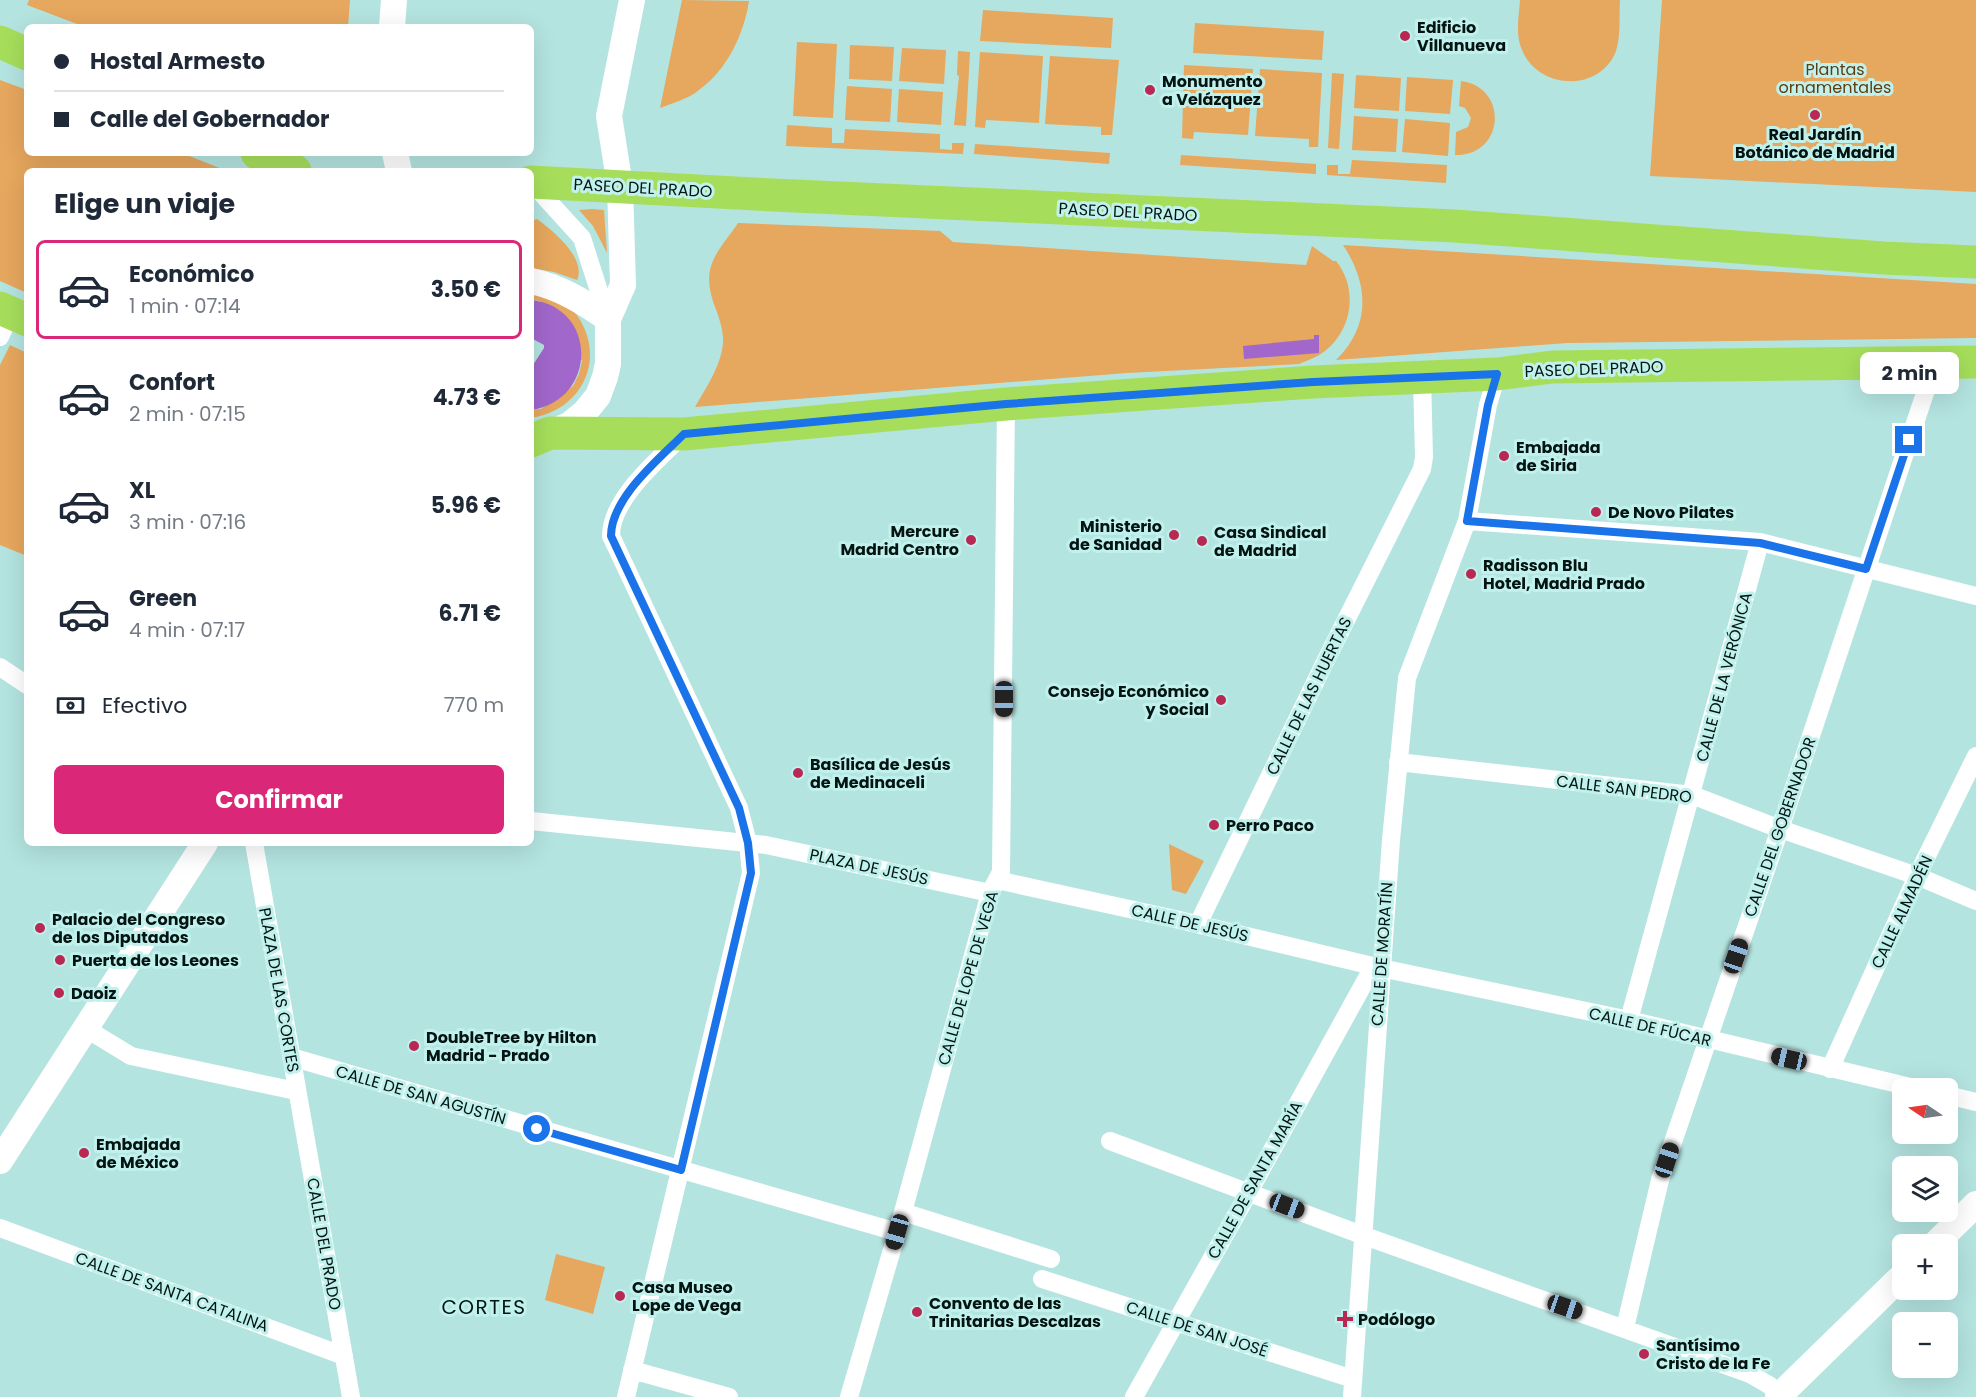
<!DOCTYPE html>
<html lang="es">
<head>
<meta charset="utf-8">
<style>
	body { margin:0; font-family:Poppins,sans-serif; background:#f2f2f3; color:#1f2937; height:100vh; display:flex; flex-direction:column; font-size:22px; white-space:nowrap }
	* { box-sizing:border-box; margin:0 }
	p { font-size:20px; color:#747a83 }
	.icon { flex:none; width:33px; height:33px; fill:none; stroke:currentColor; stroke-width:2; stroke-linecap:round; stroke-linejoin:round }
	.map { position:relative; flex:1; overflow:hidden }
	.details { position:absolute; left:24px; top:168px; width:510px; height:678px; display:flex; flex-direction:column; background:#fff; border-radius:9px; box-shadow:0 6px 24px #0002 }
	.details>* { flex:none }
	.top-card { position:absolute; left:24px; top:24px; width:510px; height:132px; border-radius:9px; box-shadow:0 6px 24px #0002; display:grid; align-content:center; height:132px; padding:0 30px; background:#fff }
	.needle { width:39px; rotate:283deg }
	.fabs { position:absolute; left:1892px; top:1078px; display:grid; gap:12px }
	.fabs a { display:grid; place-items:center; width:66px; height:66px; border-radius:9px; background:#fff; box-shadow:0 6px 24px #0002; font-size:30px }
	.end { position:absolute; width:27px; height:27px; margin:-14px; border:8px solid #1a73e8; background:#fff; box-shadow:0 0 0 3px #fff }
	.from { border-radius:50% }
	.bubble { position:absolute; height:42px; border-radius:9px; background:#fff; box-shadow:0 6px 24px #0002; font-size:20px; font-weight:700; line-height:42px; text-align:center }
	.car { position:absolute; width:18px; height:36px; margin:-18px -9px; border-radius:8px; box-shadow:0 0 4px 2px #0007; background:linear-gradient(#222 24%,#8ab4d8 0 40%,#222 0 76%,#8ab4d8 0 86%,#222 0) }
	.top-card b { display:flex; align-items:center; gap:21px; height:57px; font-size:22px }
	.top-card b+b { border-top:2px solid #e0e1e3 }
	.top-card i { width:15px; height:15px; background:#1f2937 }
	ul { padding:0; list-style:none }
	li { display:flex; align-items:center; gap:18px; height:99px; margin:0 12px 9px; padding:0 18px; border:3px solid transparent; border-radius:9px }
	li div { flex:1 }
	li b { display:block; font-size:22px }
	li em { font-style:normal; font-weight:700 }
	li.selected { border-color:#db2777 }
	li>.icon { width:54px; height:54px; stroke-width:1.5 }
	h2 { padding:0 30px; font-size:27px; line-height:72px }
	.pay { display:flex; align-items:center; gap:15px; height:66px; padding:0 30px; font-size:22px }
	.pay p { margin-inline-start:auto }
	.primary-button { display:flex; gap:12px; margin-top:auto; padding:12px 30px }
	.primary-button a { flex:1; height:69px; border-radius:9px; background:#db2777; color:#fff; font-size:24px; font-weight:700; line-height:69px; text-align:center }
	.map>svg:first-child { display:block }
	.green { fill:#e6a75e }
	.water { fill:#a167cb }
	.lines { fill:none; stroke-linecap:round; stroke-linejoin:round }
	.street { stroke:#fff; stroke-width:18 }
	.secondary { stroke:#fff; stroke-width:26 }
	.highway { stroke:#a6de5b; stroke-width:33 }
	.route { stroke:#1a73e8; stroke-width:8 }
	.poi-dot { fill:#b82853; stroke:#c1f1ed; stroke-width:2 }
	.labels { text-anchor:middle; dominant-baseline:central; stroke-width:6; stroke-linejoin:round; paint-order:stroke }
	.poi-label { font-size:16px; font-weight:bold; fill:#031412; stroke:#c1f1ed; text-anchor:start }
	.park-label { font-size:16px; fill:#5f3d11; stroke:#c1f1ed }
	.street-label { font-size:16px; fill:#031412; stroke:#c1f1ed }
	.quarter-label { font-size:20px; letter-spacing:1.5px; fill:#031412; stroke:#c1f1ed }
</style>
</head>
<body>
<div class="map">
<svg width="1976" height="1397" viewBox="0 0 1976 1397">
	<rect width="100%" height="100%" fill="#b4e4e0"/>
	<path class="green" d="M29 0H350L348 27H85L27 5Z
		M682 0 749 1C744 34 727 70 699 90 688 99 673 103 660 108Z
		M1520 0H1620C1619 15 1621 36 1616 51 1600 93 1538 90 1522 50 1515 35 1519 16 1520 0Z
		M1662 0H1976V192L1650 176Z
		M983 10 1113 18 1111 48 980 41Z
		M1195 23 1324 31 1322 60 1193 53Z
		M797 42 837 44 833 118 793 116Z
		M850 45 894 47 892 81 849 79Z
		M902 48 946 50 944 84 899 81Z
		M958 51 970 52 966 126 954 125 959 76 957 75Z
		M980 52 1043 56 1039 123 986 120 985 128 975 127Z
		M1050 56 1119 60 1112 135H1101V127L1045 124Z
		M1184 65 1253 69 1248 135 1194 132 1193 139 1182 138Z
		M1260 69 1322 73 1318 147H1309V139L1255 136Z
		M1332 73 1344 74 1339 149 1328 148Z
		M1356 75 1401 78 1399 111 1354 108Z
		M1407 77 1453 80 1450 114 1405 111Z
		M0 80 27 90V153H182L227 171H27V293L0 281Z
		M1461 81C1509 87 1505 156 1455 155L1456 132 1468 127 1471 118 1465 108 1459 106Z
		M847 86 892 89 890 122 845 120Z
		M899 89 943 92 941 125 897 122Z
		M1354 116 1398 119 1396 152 1352 150Z
		M1405 119 1450 123 1448 156 1402 152Z
		M787 125 832 128V143H844L845 129 940 134V149L952 150V143H964L963 154 786 146Z
		M975 144 1110 153 1109 164 974 154Z
		M1181 155 1316 164V174L1180 165Z
		M1352 160 1447 165 1446 183 1327 175V165H1338V174H1350Z
		M592 209 604 210 607 253 593 226 579 210Z
		M537 219C552 230 587 258 577 280L554 272 531 268V221Z
		M738 223 940 231 953 242 1306 265 1312 246 1333 261H1336C1358 288 1353 329 1325 351 1318 357 1308 360 1299 364L1127 373 695 407C706 388 721 366 723 343 724 332 719 317 715 307 700 266 716 255 738 223Z
		M1343 245 1976 284V338L1567 343 1336 360C1371 326 1369 284 1343 245Z
		M531 292C543 297 560 300 570 308 579 315 585 328 588 339 598 379 569 413 531 418V410L541 409 573 386 579 374 582 361 540 301 531 300Z
		M10 345 27 353V556L0 545V365Z
		M1169 844 1204 861 1186 894 1172 890Z
		M556 1254 605 1267 593 1314 545 1300Z"/>
	<path class="water" d="M531 300C598 307 598 400 531 410V368L544 348V345L531 338Z
		M1314 335H1319V353L1244 359 1243 346 1314 339Z"/>
	<g class="lines">
		<path class="street" d="M531 182 582 238 608 319
			M0 337 11 313
			M1467 521 1760 542 1976 596
			M0 667 27 685
			M1398 762 1692 795 1780 829 1917 876 1976 901
			M531 821 766 845 990 893
			M254 843 351 1397
			M997 880 1175 919 1381 968 1629 1020 1919 1089
			M1198 924 1325 662 1422 469 1424 457 1422 377
			M1629 1020 1760 542
			M85 1028 131 1056 296 1091
			M291 1057 897 1232
			M1830 1069 1917 876 1976 756
			M1947 1095 1976 1102
			M1110 1141 1362 1235 1750 1374 1769 1385 1780 1395
			M903 1212 1051 1259
			M0 1228 344 1356
			M1042 1279 1353 1379
			M1625 1328 1660 1180 1780 829 1935 363
			M632 1370 729 1397
			M626 1397 751 873 748 843 739 808 611 536C611 498 659 459 684 434
			M849 1397 903 1212 990 893 1001 872 1006 404
			M1134 1397 1249 1192 1368 976 1381 968
			M1352 1397 1391 840 1407 678 1467 521 1488 405 1497 374"/>
		<path class="secondary" d="M392 27 394 0
			M395 153 399 171
			M531 281C560 287 584 302 608 319
			M549 433 569 425 585 412 598 396 605 377 608 364V319L623 285 620 186 609 116 632 0
			M0 1161 205 843
			M1934 1245 1976 1204
			M1778 1397 1902 1276"/>
		<path class="highway" d="M0 42 27 54
			M257 153 295 171
			M531 182 773 195 1455 226 1883 258 1976 262
			M0 308 27 320
			M531 441 550 433 684 434 1006 404 1313 382 1497 374 1552 367 1976 362"/>
	</g>
	<g class="lines">
		<path class="route" d="M537 1129 681 1170 751 873 748 843 739 808 611 536C611 498 659 459 684 434L1006 404 1313 382 1497 374 1488 405 1467 521 1760 543 1866 569 1909 440"/>
	</g>
	<g class="poi-dot">
		<circle cx="1405" cy="36" r="6"/>
		<circle cx="1150" cy="90" r="6"/>
		<circle cx="1815" cy="115" r="6"/>
		<circle cx="1504" cy="456" r="6"/>
		<circle cx="1596" cy="512" r="6"/>
		<circle cx="1174" cy="535" r="6"/>
		<circle cx="971" cy="540" r="6"/>
		<circle cx="1202" cy="541" r="6"/>
		<circle cx="1471" cy="574" r="6"/>
		<circle cx="1221" cy="700" r="6"/>
		<circle cx="798" cy="773" r="6"/>
		<circle cx="1214" cy="825" r="6"/>
		<circle cx="40" cy="928" r="6"/>
		<circle cx="60" cy="960" r="6"/>
		<circle cx="59" cy="993" r="6"/>
		<circle cx="414" cy="1046" r="6"/>
		<circle cx="84" cy="1153" r="6"/>
		<circle cx="620" cy="1296" r="6"/>
		<circle cx="917" cy="1312" r="6"/>
		<path d="M1342 1310h6v6h6v6h-6v6h-6v-6h-6v-6h6z"/>
		<circle cx="1644" cy="1354" r="6"/>
	</g>
	<g class="labels">
		<g class="poi-label">
			<text x="1417" y="27">Edificio<tspan x="1417" dy="18">Villanueva</tspan></text>
			<text x="1162" y="81">Monumento<tspan x="1162" dy="18">a Velázquez</tspan></text>
			<text x="1815" y="134" text-anchor="middle">Real Jardín<tspan x="1815" dy="18">Botánico de Madrid</tspan></text>
			<text x="1516" y="447">Embajada<tspan x="1516" dy="18">de Siria</tspan></text>
			<text x="1608" y="512">De Novo Pilates</text>
			<text x="1162" y="526" text-anchor="end">Ministerio<tspan x="1162" dy="18">de Sanidad</tspan></text>
			<text x="959" y="531" text-anchor="end">Mercure<tspan x="959" dy="18">Madrid Centro</tspan></text>
			<text x="1214" y="532">Casa Sindical<tspan x="1214" dy="18">de Madrid</tspan></text>
			<text x="1483" y="565">Radisson Blu<tspan x="1483" dy="18">Hotel, Madrid Prado</tspan></text>
			<text x="1209" y="691" text-anchor="end">Consejo Económico<tspan x="1209" dy="18">y Social</tspan></text>
			<text x="810" y="764">Basílica de Jesús<tspan x="810" dy="18">de Medinaceli</tspan></text>
			<text x="1226" y="825">Perro Paco</text>
			<text x="52" y="919">Palacio del Congreso<tspan x="52" dy="18">de los Diputados</tspan></text>
			<text x="72" y="960">Puerta de los Leones</text>
			<text x="71" y="993">Daoiz</text>
			<text x="426" y="1037">DoubleTree by Hilton<tspan x="426" dy="18">Madrid - Prado</tspan></text>
			<text x="96" y="1144">Embajada<tspan x="96" dy="18">de México</tspan></text>
			<text x="632" y="1287">Casa Museo<tspan x="632" dy="18">Lope de Vega</tspan></text>
			<text x="929" y="1303">Convento de las<tspan x="929" dy="18">Trinitarias Descalzas</tspan></text>
			<text x="1358" y="1319">Podólogo</text>
			<text x="1656" y="1345">Santísimo<tspan x="1656" dy="18">Cristo de la Fe</tspan></text>
		</g>
		<g class="park-label">
			<text x="1835" y="69">Plantas<tspan x="1835" dy="18">ornamentales</tspan></text>
		</g>
		<g class="street-label">
			<text transform="translate(643 188) rotate(3)">PASEO DEL PRADO</text>
			<text transform="translate(1128 212) rotate(3)">PASEO DEL PRADO</text>
			<text transform="translate(1594 369) rotate(-2)">PASEO DEL PRADO</text>
			<text transform="translate(1724 677) rotate(-75)">CALLE DE LA VERÓNICA</text>
			<text transform="translate(1309 696) rotate(-64)">CALLE DE LAS HUERTAS</text>
			<text transform="translate(1624 789) rotate(7)">CALLE SAN PEDRO</text>
			<text transform="translate(1780 827) rotate(-71)">CALLE DEL GOBERNADOR</text>
			<text transform="translate(869 867) rotate(12)">PLAZA DE JESÚS</text>
			<text transform="translate(1902 912) rotate(-65)">CALLE ALMADÉN</text>
			<text transform="translate(1190 923) rotate(13)">CALLE DE JESÚS</text>
			<text transform="translate(1382 954) rotate(-86)">CALLE DE MORATÍN</text>
			<text transform="translate(968 978) rotate(-74)">CALLE DE LOPE DE VEGA</text>
			<text transform="translate(279 990) rotate(80)">PLAZA DE LAS CORTES</text>
			<text transform="translate(1650 1027) rotate(13)">CALLE DE FÚCAR</text>
			<text transform="translate(421 1095) rotate(16)">CALLE DE SAN AGUSTÍN</text>
			<text transform="translate(1255 1180) rotate(-61)">CALLE DE SANTA MARÍA</text>
			<text transform="translate(324 1244) rotate(80)">CALLE DEL PRADO</text>
			<text transform="translate(172 1292) rotate(20)">CALLE DE SANTA CATALINA</text>
			<text transform="translate(1197 1329) rotate(18)">CALLE DE SAN JOSÉ</text>
		</g>
		<g class="quarter-label">
			<text x="484" y="1307">CORTES</text>
		</g>
	</g>
</svg>
<div class="fabs">
<a><svg class="needle" viewBox="-14 -14 28 28"><path d="M0-13l5 13h-10z" fill="#e53935"/><path d="M0 13l5-13h-10z" fill="#747a83"/></svg></a>
<a><svg class="icon" aria-label="layers" viewBox="0 0 24 24"><path d="M12 4l9 5-9 5-9-5zM3 14l9 5 9-5"/></svg></a>
<a>+</a>
<a>−</a>
</div>
<i class="end from" style="left:537px;top:1129px"></i>
<i class="end" style="left:1909px;top:440px"></i>
<div class="bubble" style="left:1860px;top:352px;width:99px">2 min</div>
<i class="car" style="left:1004px;top:699px;rotate:180deg"></i>
<i class="car" style="left:1736px;top:956px;rotate:19deg"></i>
<i class="car" style="left:1789px;top:1059px;rotate:283deg"></i>
<i class="car" style="left:1667px;top:1160px;rotate:18deg"></i>
<i class="car" style="left:1287px;top:1206px;rotate:111deg"></i>
<i class="car" style="left:897px;top:1232px;rotate:196deg"></i>
<i class="car" style="left:1565px;top:1307px;rotate:109deg"></i>
<div class="top-card">
<b><i class="from"></i>Hostal Armesto</b>
<b><i></i>Calle del Gobernador</b>
</div>
<section class="details">
<h2>Elige un viaje</h2>
<ul>
<li class="selected"><svg class="icon" aria-label="car" viewBox="0 0 24 24"><path d="M5 17H2v-5l4-1 3-4h7l3 4 3 1v5h-3M9 17h6M6 11h13"/><circle cx="7" cy="17" r="2"/><circle cx="17" cy="17" r="2"/></svg><div><b>Económico</b><p>1 min · 07:14</p></div><em>3.50 €</em></li>
<li><svg class="icon" aria-label="car" viewBox="0 0 24 24"><path d="M5 17H2v-5l4-1 3-4h7l3 4 3 1v5h-3M9 17h6M6 11h13"/><circle cx="7" cy="17" r="2"/><circle cx="17" cy="17" r="2"/></svg><div><b>Confort</b><p>2 min · 07:15</p></div><em>4.73 €</em></li>
<li><svg class="icon" aria-label="car" viewBox="0 0 24 24"><path d="M5 17H2v-5l4-1 3-4h7l3 4 3 1v5h-3M9 17h6M6 11h13"/><circle cx="7" cy="17" r="2"/><circle cx="17" cy="17" r="2"/></svg><div><b>XL</b><p>3 min · 07:16</p></div><em>5.96 €</em></li>
<li><svg class="icon" aria-label="car" viewBox="0 0 24 24"><path d="M5 17H2v-5l4-1 3-4h7l3 4 3 1v5h-3M9 17h6M6 11h13"/><circle cx="7" cy="17" r="2"/><circle cx="17" cy="17" r="2"/></svg><div><b>Green</b><p>4 min · 07:17</p></div><em>6.71 €</em></li>
</ul>
<div class="pay"><svg class="icon" aria-label="cash" viewBox="0 0 24 24"><path d="M3 7h18v10H3z"/><circle cx="12" cy="12" r="2"/></svg>Efectivo<p>770 m</p></div>
<div class="primary-button"><a>Confirmar</a></div>
</section>
</div>
</body>
</html>
